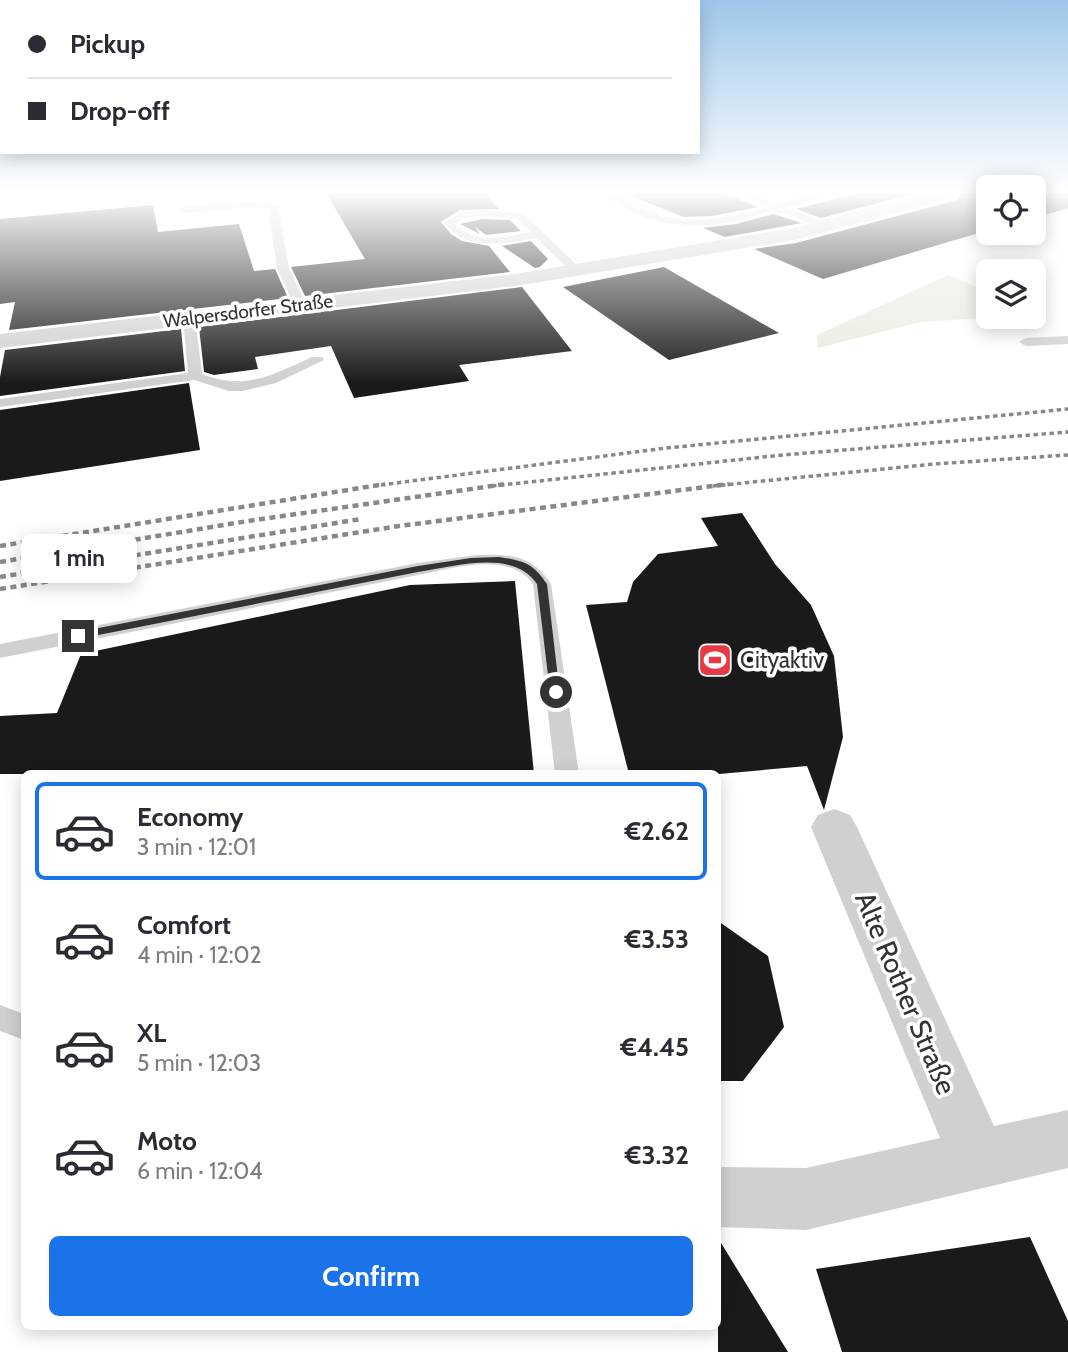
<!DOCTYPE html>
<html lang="en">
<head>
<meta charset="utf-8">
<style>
	body { margin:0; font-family:Cabin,sans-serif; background:#f2f2f3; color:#2b2b33; height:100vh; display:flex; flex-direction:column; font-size:26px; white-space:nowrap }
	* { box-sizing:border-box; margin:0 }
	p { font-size:23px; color:#7c7c81 }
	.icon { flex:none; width:38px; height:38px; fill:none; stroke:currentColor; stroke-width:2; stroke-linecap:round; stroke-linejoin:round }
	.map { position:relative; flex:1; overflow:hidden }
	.drawer { position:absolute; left:21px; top:770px; width:700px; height:560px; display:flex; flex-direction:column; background:#fff; border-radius:10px; box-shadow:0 4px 18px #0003 }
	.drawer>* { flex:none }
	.banner { position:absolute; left:0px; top:0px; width:700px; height:154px; box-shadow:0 4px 18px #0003; display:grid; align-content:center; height:154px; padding:0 28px; background:#fff }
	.buttons { position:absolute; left:976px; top:175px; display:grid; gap:14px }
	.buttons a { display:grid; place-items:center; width:70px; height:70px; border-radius:10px; background:#fff; box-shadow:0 4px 18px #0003; font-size:35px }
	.end { position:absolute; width:32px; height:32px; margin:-16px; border:9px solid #333; background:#fff; box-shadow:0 0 0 4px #fff }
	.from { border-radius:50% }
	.bubble { position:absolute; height:49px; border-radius:10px; background:#fff; box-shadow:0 4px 18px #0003; font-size:23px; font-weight:700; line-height:49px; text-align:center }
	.banner b { display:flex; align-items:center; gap:24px; height:66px; font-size:26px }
	.banner b+b { border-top:2px solid #e1e1e2 }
	.banner i { width:18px; height:18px; background:#2b2b33 }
	ul { padding:12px 0 0; list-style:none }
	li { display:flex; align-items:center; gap:21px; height:98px; margin:0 14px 10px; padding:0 14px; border:4px solid transparent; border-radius:10px }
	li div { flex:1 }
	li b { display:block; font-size:26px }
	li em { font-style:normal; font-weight:700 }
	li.current { border-color:#1a73e8 }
	li>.icon { width:63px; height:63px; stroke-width:1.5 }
	.primary-button { display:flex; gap:14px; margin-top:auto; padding:14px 28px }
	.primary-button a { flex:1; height:80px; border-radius:10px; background:#1a73e8; color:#fff; font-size:28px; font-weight:700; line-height:80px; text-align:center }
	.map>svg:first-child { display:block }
	.green { fill:#e6ecdf }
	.building { fill:#1a1a1a }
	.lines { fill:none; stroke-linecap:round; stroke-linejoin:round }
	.lane { fill:#d0d0d0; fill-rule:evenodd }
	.street { fill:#d0d0d0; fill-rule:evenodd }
	.rail-far1 { stroke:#888; stroke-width:3.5; stroke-dasharray:4.5 3.5; stroke-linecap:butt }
	.rail { stroke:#888; stroke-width:4.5; stroke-dasharray:6 4.5; stroke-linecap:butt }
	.route { fill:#333 }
	.labels { text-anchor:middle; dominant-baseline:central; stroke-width:7; stroke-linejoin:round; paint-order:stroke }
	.far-street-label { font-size:19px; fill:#333; stroke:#fff }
	.poi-label { font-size:23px; fill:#333; stroke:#fff; text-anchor:start }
	.near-street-label { font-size:28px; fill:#333; stroke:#fff }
</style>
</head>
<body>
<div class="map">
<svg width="1068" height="1352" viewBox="0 0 1068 1352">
	<rect width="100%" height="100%" fill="#fff"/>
	<path class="green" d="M948 275 989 292V317H998L921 322 818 348 817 335Z"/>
	<path class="building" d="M326 193H490L487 196 499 209 460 210 441 222 451 234 462 241 489 246 510 272 305 296 291 267 365 259Z
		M623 193H723L758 207 712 216 684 217Z
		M858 193H916L821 218 796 209Z
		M961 193H989V230L823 279 754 249 796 243 957 200Z
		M1034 193H1068V208L1034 218Z
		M153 205 158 232 239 224 254 271 275 269 288 298 9 330 15 302 0 304V219Z
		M773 214 802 223 725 237 703 228 736 224Z
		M482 219 510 220 521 231 486 235 474 226 480 234 460 224Z
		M531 241 548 259 540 267 535 268 502 246Z
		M664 267 779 333 669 360 563 287Z
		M522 287 572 351 459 365 469 381 354 398 331 346 255 357 258 369 214 375 204 372 199 327Z
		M181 329 185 371 0 396V377L5 350Z
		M189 383 200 450 0 481V410Z
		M742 513 775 564 811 605 834 656 843 737 824 810 807 766 719 774H629L586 605 627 602 633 582 658 554 718 546 701 518Z
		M515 581 534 774H0V716L57 713 81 654 410 585Z
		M718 921 768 956 784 1027 743 1081H718Z
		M1030 1237 1068 1321V1352H842L816 1269Z
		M718 1238 788 1352H718Z"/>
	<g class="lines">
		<path class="lane" d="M601 193C623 193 638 209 657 215 692 226 733 217 767 207L734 193H749L777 204 816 193H833L787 208 828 224 829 226 824 229C809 225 793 214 778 212 766 210 748 219 736 221 688 231 640 224 601 193Z
			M252 201 278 207 289 268 306 305 304 308 294 305 277 268 268 209 252 207 182 213 177 210 182 207Z
			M482 210 523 213 582 270 572 272 536 238C503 243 467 253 444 222L460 213ZM482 216 516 218 531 232C505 237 474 246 455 223L466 218Z
			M189 314 195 318 202 374C246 391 272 375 312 357H322L324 360 276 383 243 391H229L194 380 0 407V399L188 373 183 318Z
			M1068 336V344L1026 346 1019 342 1026 338Z
			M477 555C510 554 532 555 551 584L579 774H555L533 584C510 550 451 569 418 575L0 658V644L418 563Z
			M0 1005 24 1014V1040L0 1031Z"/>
		<path class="street" d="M928 193H959L956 197 795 240 515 286 0 348V334L515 274 794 228Z
			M834 809 850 815 857 827 994 1126 1068 1110V1168L806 1230 718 1227V1167L806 1168 940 1138 811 827 818 815Z"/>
		<path class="rail-far1" d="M373 486 666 448 1068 409
			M492 486 782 455 1068 432
			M713 486 934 464 1068 455"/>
		<path class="rail" d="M0 546 385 484
			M0 562 248 521 506 484
			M0 577 361 519
			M0 589 399 526 729 484"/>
	</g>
	<linearGradient id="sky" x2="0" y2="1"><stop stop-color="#9ec6ea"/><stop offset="0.5" stop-color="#fff"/><stop offset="1" stop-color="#fff" stop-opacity="0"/></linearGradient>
	<rect width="1068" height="383" fill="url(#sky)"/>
	<path class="route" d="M499 557C524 561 532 562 547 584L560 695H552L550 692 537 584C513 548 454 567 418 572L78 639 73 636 78 632 418 566 471 558Z"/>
	<defs>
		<g id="stadium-square" transform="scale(1.75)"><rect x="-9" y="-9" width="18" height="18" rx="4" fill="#e63946" stroke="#fff"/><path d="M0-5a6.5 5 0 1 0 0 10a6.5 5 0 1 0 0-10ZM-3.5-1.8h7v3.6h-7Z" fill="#fff"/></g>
	</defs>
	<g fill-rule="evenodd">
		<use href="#stadium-square" x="715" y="660"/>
	</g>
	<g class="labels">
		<g class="far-street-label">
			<text transform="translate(248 311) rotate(-7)">Walpersdorfer Straße</text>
		</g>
		<g class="poi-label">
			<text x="740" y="660">Cityaktiv</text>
		</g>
		<g class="near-street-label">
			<text transform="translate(906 993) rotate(67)">Alte Rother Straße</text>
		</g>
	</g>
</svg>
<div class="buttons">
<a><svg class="icon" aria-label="locate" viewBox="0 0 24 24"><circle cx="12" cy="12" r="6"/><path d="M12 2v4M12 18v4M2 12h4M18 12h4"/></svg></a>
<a><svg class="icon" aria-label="layers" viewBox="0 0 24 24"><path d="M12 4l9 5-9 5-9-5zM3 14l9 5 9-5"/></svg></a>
</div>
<i class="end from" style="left:556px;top:692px"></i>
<i class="end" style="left:78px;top:636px"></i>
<div class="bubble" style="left:21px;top:534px;width:116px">1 min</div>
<div class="banner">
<b><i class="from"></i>Pickup</b>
<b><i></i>Drop-off</b>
</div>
<section class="drawer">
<ul>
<li class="current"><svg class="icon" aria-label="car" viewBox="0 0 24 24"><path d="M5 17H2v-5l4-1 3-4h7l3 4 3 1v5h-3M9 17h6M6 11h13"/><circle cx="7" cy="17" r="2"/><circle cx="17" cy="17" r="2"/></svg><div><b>Economy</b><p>3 min · 12:01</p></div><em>€2.62</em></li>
<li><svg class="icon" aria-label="car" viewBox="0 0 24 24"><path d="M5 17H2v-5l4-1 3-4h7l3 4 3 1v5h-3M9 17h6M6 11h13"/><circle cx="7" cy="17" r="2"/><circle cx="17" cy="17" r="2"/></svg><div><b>Comfort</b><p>4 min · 12:02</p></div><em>€3.53</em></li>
<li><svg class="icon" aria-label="car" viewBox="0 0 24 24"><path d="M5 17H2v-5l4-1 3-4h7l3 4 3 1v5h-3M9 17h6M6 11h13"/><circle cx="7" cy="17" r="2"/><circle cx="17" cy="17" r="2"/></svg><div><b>XL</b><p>5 min · 12:03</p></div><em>€4.45</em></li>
<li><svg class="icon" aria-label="car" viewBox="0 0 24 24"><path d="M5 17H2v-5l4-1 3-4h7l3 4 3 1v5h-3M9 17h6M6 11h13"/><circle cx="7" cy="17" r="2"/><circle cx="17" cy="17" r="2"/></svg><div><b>Moto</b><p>6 min · 12:04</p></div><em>€3.32</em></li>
</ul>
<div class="primary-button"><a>Confirm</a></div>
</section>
</div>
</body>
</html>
